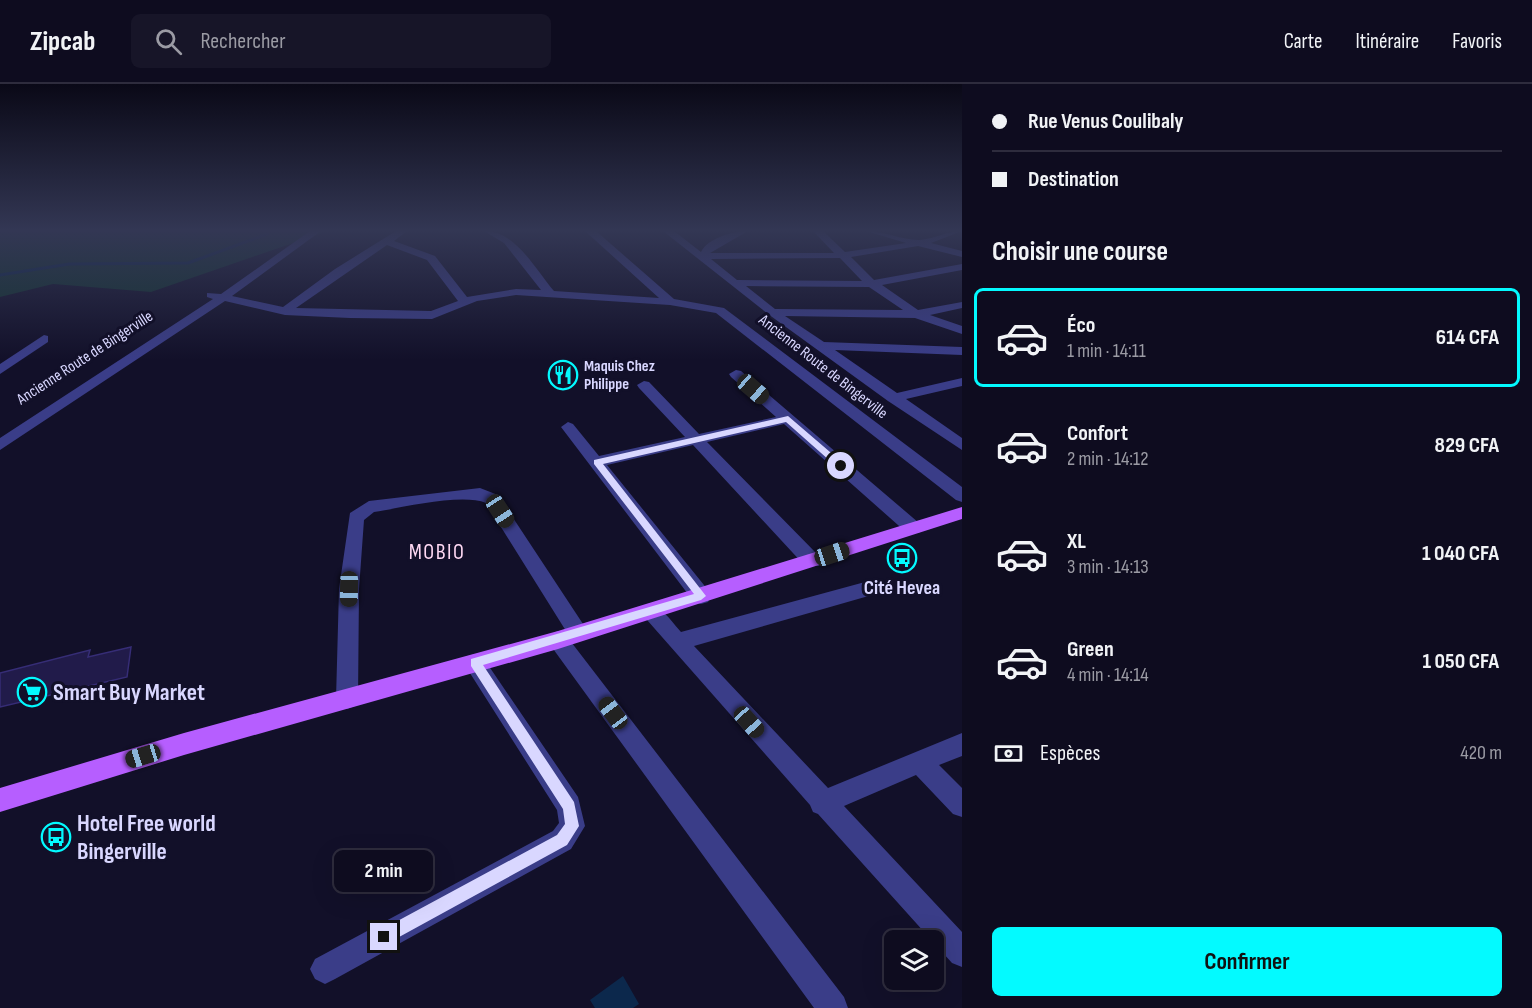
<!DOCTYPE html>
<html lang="fr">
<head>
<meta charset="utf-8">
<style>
	body { margin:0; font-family:"Sofia Sans Condensed",sans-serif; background:#171528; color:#f1f3f6; height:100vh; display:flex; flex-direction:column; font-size:22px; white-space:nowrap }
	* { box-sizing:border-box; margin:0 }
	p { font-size:20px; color:#9b9ba4 }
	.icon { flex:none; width:33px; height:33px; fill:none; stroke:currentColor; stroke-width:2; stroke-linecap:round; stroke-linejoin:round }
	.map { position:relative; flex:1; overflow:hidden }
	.side { display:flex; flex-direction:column; background:#0e0c1f; width:570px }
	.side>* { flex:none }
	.hud { display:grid; align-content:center; height:132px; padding:0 30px; background:#0e0c1f }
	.buttons { position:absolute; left:884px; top:846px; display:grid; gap:12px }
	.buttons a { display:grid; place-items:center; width:60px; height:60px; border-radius:9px; background:#0e0c1f; box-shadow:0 6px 24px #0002,0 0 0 2px #2e2c3d; font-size:30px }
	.end { position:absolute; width:27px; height:27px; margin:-14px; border:8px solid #d9d7ff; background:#111; box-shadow:0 0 0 3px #111 }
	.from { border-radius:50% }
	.bubble { position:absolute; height:42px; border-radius:9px; background:#0e0c1f; box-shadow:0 6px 24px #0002,0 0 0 2px #2e2c3d; font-size:20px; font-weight:700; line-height:42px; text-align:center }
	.car { position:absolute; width:18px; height:36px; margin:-18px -9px; border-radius:8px; box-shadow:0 0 4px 2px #0007; background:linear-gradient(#222 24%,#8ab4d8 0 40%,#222 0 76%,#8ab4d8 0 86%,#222 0) }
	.hud b { display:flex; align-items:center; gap:21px; height:57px; font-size:22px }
	.hud b+b { border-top:2px solid #2e2c3d }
	.hud i { width:15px; height:15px; background:#f1f3f6 }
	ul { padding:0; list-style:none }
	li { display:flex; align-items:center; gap:18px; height:99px; margin:0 12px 9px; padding:0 18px; border:3px solid transparent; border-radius:9px }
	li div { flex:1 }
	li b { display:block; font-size:22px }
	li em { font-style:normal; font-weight:700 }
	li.current { border-color:#03faff }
	li>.icon { width:54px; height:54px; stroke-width:1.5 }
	h2 { padding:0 30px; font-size:27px; line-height:72px }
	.pay { display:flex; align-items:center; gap:15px; height:66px; padding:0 30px; font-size:22px }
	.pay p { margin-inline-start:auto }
	.primary-button { display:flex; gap:12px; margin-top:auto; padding:12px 30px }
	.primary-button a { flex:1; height:69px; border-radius:9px; background:#03faff; color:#111; font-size:24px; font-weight:700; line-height:69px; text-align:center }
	header { display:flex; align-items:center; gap:36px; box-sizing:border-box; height:84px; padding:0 30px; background:#0e0c1f; border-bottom:2px solid #2e2c3d }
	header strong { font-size:28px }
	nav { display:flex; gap:33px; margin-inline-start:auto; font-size:21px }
	.search { width:420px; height:54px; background:#171528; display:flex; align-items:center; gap:15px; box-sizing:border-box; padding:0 21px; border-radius:9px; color:#9b9ba4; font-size:22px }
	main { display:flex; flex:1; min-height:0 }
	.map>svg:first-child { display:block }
	.green { fill:#12332f }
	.water { fill:#0c284c }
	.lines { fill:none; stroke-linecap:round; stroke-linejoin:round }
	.stream { stroke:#0c284c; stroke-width:3 }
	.building { fill:#211b4a; stroke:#362d76; stroke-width:1.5 }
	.minor { fill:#3a3d88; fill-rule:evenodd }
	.major { fill:#b65eff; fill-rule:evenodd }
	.route { fill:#d9d7ff }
	.labels { text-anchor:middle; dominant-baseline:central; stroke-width:6; stroke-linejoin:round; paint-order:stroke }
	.far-street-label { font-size:16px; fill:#d9d7ff; stroke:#121029 }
	.far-poi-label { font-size:16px; font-weight:bold; fill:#d9d7ff; stroke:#121029; text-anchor:start }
	.poi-label { font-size:20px; font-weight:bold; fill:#d9d7ff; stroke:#121029 }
	.quarter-label { font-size:22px; letter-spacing:1.5px; fill:#ffd9f4; stroke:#121029 }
	.near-poi-label { font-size:24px; font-weight:bold; fill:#d9d7ff; stroke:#121029; text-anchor:start }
</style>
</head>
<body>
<header>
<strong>Zipcab</strong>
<div class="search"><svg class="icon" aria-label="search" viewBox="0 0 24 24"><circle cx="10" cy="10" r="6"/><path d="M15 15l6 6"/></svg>Rechercher</div>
<nav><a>Carte</a><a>Itinéraire</a><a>Favoris</a></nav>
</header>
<main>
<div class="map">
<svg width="962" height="924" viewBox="0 0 962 924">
	<rect width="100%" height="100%" fill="#121029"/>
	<path class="green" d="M0 147H328L151 208 53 200 0 213Z"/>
	<path class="water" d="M623 892 639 920 633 924H595L590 916Z"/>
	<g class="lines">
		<path class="stream" d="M0 191 69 180 188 179 267 150"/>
	</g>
	<path class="building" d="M131 563 127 593 0 623V589L90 566 88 573Z"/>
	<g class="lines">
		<path class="minor" d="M310 147H321L232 212 283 223 335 185 396 147H407L394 157 435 172 467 213 516 205 541 206 504 159 484 147C515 146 535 185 554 207L659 214 585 147H596L674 215 724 224 962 403V418L956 416 716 229 670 221 516 211 477 217 432 235 350 234 285 231 225 217 0 366V354L213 215 207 213V209L221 210ZM387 161 427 176 458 217 431 227 296 224Z
			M663 147H674L701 168C708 154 733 147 748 147L710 169H834L813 147H823L845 168 906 159 866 147C884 147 902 156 919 156 934 155 947 147 962 147L931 159 962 167V173L918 162 851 173 874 196 962 180V186L882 201 918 226 962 218V224L930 231 962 242V250L915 234 785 232 824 258 962 263V271L835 266 897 309 962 294V302L906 315 962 354V366L888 317 768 230ZM840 174 862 197 737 196 711 175ZM746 202 869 203 903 226 775 225Z
			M44 251 48 252V258L0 290V280Z
			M736 286 741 287 919 439 922 444 919 449H907L784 340 707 358 819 472 821 477 819 482H805L693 361 607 381 708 506 711 512 708 518 701 520 694 518 561 343 568 338 573 340 599 372 685 353 639 304 637 301 644 297 649 298 699 350 776 333 731 293 729 290Z
			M480 404 498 411 585 543 588 549 585 555 578 558 571 555 486 419C461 409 402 424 374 428L364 436 359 505 358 615 355 622 347 625 339 622 336 615 339 505 350 429 369 417Z
			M865 498 872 501 875 506 872 511 694 562 828 704 962 649V672L939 681 962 704V733L953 730 916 691 844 722 962 848V883L952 879 818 730 813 728 810 721 640 528 643 522C659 517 671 537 681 548Z
			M558 547 565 550 844 913 848 924H814L551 562 548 556 551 550Z
			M475 570 482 572 578 713 585 742 571 765 335 895 325 900 315 895 310 885 315 875 553 747 559 739 557 726 468 586 464 579 468 572Z"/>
		<path class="major" d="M962 423V435L558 565 184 671 0 728V704L184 649 558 547Z"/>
	</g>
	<linearGradient id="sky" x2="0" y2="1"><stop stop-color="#0a0917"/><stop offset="0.53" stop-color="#333754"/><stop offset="1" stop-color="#333754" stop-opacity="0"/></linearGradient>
	<rect width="962" height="276" fill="url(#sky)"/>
	<path class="route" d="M788 332 844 380V384H838L786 338 603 380 706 512 701 516 483 581 574 718 579 742 567 761 390 858 384 860 379 858 376 853 379 847 557 751 565 740 563 725 471 582V575L694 510 594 380V376Z"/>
	<defs>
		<g id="restaurant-ring" transform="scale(1.5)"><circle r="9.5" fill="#121029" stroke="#03faff" stroke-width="1.5"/><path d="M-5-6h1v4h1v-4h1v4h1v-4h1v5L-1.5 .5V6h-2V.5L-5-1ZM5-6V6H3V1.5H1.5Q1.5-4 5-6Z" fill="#03faff"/></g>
		<g id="bus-ring" transform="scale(1.5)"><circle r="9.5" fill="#121029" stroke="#03faff" stroke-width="1.5"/><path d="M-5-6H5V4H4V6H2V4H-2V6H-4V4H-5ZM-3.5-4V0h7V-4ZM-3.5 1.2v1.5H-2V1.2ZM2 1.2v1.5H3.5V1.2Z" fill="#03faff"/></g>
		<g id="supermarket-ring" transform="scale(1.5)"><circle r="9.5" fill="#121029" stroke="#03faff" stroke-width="1.5"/><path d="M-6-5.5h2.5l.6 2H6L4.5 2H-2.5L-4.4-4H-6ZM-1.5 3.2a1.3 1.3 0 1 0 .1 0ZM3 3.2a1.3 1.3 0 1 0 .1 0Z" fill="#03faff"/></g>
	</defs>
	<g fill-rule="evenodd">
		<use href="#restaurant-ring" x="563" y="291"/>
		<use href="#bus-ring" x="902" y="474"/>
		<use href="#supermarket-ring" x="32" y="608"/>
		<use href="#bus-ring" x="56" y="753"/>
	</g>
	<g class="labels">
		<g class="far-street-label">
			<text transform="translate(85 274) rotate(-33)">Ancienne Route de Bingerville</text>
			<text transform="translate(823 283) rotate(38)">Ancienne Route de Bingerville</text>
		</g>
		<g class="far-poi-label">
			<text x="584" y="282">Maquis Chez<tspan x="584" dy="18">Philippe</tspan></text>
		</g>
		<g class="poi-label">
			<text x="902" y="504">Cité Hevea</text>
		</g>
		<g class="quarter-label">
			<text x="437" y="468">MOBIO</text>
		</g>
		<g class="near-poi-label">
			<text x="53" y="608">Smart Buy Market</text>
			<text x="77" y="739">Hotel Free world<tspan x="77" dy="28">Bingerville</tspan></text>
		</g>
	</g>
</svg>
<div class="buttons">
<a><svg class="icon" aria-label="layers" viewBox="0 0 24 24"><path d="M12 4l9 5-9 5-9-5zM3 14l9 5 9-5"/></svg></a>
</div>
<i class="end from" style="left:841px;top:382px"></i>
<i class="end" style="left:384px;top:853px"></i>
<div class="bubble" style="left:334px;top:766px;width:99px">2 min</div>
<i class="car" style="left:753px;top:305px;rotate:131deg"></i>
<i class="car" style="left:500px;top:427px;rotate:147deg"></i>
<i class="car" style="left:832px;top:470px;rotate:72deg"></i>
<i class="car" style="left:349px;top:505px;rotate:181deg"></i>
<i class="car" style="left:613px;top:629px;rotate:323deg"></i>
<i class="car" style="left:749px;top:638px;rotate:138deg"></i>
<i class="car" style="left:143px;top:672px;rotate:253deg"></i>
</div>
<section class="side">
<div class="hud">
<b><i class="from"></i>Rue Venus Coulibaly</b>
<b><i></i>Destination</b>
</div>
<h2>Choisir une course</h2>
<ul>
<li class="current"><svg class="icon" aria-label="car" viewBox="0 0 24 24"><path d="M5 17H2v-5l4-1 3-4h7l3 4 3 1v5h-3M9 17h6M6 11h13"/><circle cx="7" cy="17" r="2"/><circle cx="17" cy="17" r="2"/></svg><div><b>Éco</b><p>1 min · 14:11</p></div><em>614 CFA</em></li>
<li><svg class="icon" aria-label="car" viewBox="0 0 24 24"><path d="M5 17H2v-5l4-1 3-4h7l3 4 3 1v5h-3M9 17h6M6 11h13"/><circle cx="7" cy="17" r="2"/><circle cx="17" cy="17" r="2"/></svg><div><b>Confort</b><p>2 min · 14:12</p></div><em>829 CFA</em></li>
<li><svg class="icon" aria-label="car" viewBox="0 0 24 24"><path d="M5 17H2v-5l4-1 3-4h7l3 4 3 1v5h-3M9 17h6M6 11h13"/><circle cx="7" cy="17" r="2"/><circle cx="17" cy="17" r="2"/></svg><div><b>XL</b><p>3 min · 14:13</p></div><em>1 040 CFA</em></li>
<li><svg class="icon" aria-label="car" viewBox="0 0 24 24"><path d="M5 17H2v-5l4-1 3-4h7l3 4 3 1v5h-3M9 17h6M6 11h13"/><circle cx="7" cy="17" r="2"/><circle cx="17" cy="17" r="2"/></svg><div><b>Green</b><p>4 min · 14:14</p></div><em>1 050 CFA</em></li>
</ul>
<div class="pay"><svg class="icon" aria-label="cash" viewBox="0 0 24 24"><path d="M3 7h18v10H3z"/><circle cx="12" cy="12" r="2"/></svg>Espèces<p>420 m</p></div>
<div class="primary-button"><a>Confirmer</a></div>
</section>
</main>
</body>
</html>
